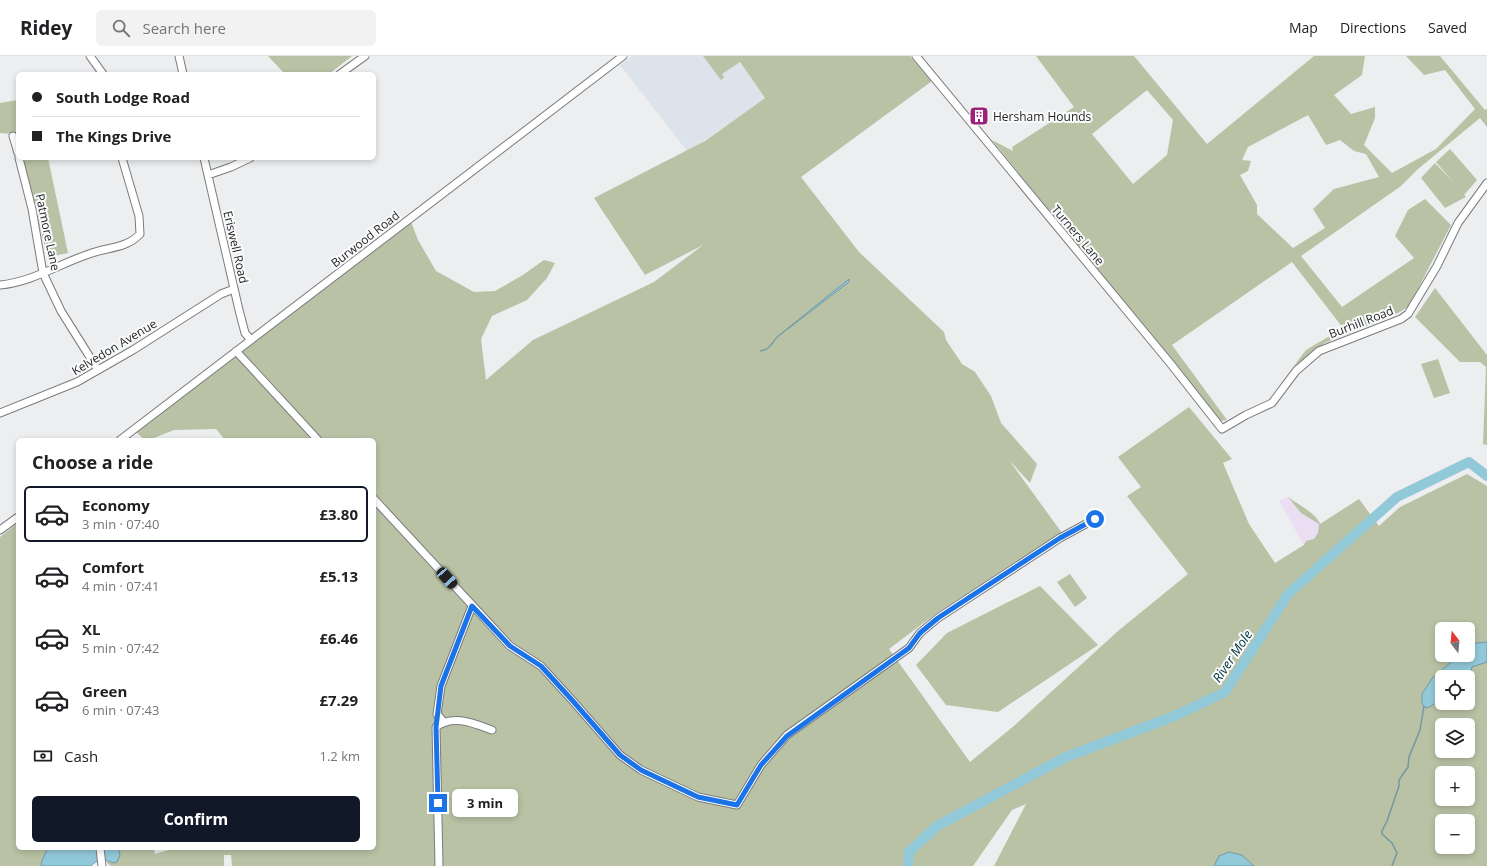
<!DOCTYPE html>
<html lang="en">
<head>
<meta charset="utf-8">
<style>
	body { margin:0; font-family:"Open Sans",sans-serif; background:#f2f2f2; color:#202124; height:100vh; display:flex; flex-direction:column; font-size:15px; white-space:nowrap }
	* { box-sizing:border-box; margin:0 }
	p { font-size:13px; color:#757577 }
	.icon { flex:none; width:22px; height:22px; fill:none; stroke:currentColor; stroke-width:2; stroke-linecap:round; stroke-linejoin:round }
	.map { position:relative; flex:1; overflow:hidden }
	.details { position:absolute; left:16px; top:382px; width:360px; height:412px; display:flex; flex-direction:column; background:#fff; border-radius:6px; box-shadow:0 2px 6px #0003 }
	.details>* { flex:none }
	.banner { position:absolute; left:16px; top:16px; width:360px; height:88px; border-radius:6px; box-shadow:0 2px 6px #0003; display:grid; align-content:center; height:88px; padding:0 16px; background:#fff }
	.needle { width:26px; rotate:344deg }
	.buttons { position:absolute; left:1435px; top:566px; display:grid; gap:8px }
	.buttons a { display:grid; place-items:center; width:40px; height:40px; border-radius:6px; background:#fff; box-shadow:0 2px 6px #0003; font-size:20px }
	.end { position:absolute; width:18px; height:18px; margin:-9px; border:5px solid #1a73e8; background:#fff; box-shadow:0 0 0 2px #fff }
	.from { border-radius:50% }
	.bubble { position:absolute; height:28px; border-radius:6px; background:#fff; box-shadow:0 2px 6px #0003; font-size:13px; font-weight:700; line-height:28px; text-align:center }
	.car { position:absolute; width:12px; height:24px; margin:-12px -6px; border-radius:5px; box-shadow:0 0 3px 1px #0007; background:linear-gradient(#222 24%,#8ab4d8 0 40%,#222 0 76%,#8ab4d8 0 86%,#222 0) }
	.banner b { display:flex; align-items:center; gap:14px; height:38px; font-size:15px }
	.banner b+b { border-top:1px solid #e0e0e0 }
	.banner i { width:10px; height:10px; background:#202124 }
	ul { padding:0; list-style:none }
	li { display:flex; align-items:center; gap:12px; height:56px; margin:0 8px 6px; padding:0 8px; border:2px solid transparent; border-radius:6px }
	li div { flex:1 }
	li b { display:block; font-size:15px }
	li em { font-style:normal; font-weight:700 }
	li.current { border-color:#111827 }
	li>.icon { width:36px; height:36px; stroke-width:1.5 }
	h2 { padding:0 16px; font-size:18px; line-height:48px }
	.pay { display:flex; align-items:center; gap:10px; height:44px; padding:0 16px; font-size:15px }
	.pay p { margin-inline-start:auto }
	.cta { display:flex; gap:8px; margin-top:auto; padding:8px 16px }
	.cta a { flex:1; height:46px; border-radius:6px; background:#111827; color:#fff; font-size:16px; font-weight:700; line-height:46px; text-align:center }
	header { display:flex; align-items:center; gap:24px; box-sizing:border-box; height:56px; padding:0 20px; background:#fff; border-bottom:1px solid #e0e0e0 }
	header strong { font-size:19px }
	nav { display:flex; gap:22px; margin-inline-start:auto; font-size:14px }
	.search { width:280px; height:36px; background:#f2f2f2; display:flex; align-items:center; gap:10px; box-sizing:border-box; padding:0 14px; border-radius:6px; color:#757577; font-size:15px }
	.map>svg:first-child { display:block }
	.built { fill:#dde3eb }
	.industrial { fill:#ebdef2 }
	.green { fill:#b9c2a5; fill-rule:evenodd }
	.water { fill:#92c9d9; stroke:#7298a4 }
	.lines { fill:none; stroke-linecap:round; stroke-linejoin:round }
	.stream { stroke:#7298a4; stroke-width:1.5 }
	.river { stroke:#92c9d9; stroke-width:10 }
	.minor-casing { stroke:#7a7b7d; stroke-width:9 }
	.minor { stroke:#fff; stroke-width:7 }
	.route { stroke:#1a73e8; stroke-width:5 }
	.labels { text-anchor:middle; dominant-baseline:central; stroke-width:4; stroke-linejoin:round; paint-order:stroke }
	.poi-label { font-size:12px; fill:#262627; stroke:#fafbfc; text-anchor:start }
	.street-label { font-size:12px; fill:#262627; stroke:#fafbfc }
	.water-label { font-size:13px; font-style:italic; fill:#00333f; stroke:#fafbfc }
</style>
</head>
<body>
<header>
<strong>Ridey</strong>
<div class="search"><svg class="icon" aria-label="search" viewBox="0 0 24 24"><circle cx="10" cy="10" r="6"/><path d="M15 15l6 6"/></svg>Search here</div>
<nav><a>Map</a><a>Directions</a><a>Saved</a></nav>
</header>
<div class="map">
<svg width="1487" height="810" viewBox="0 0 1487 810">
	<rect width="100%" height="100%" fill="#eceeef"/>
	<path class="built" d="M632 0H735L765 42 688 96 620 9Z"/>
	<path class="industrial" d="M1288 441 1301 457 1320 468 1318 477 1314 483 1306 485 1304 489 1279 445Z"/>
	<path class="green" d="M268 0H352L329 18H285Z
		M703 0H910L932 25 801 121 859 196 944 276 946 284 962 308 975 316 991 340 1001 367 1037 408 1030 427 1009 404 1062 477 934 559 889 593 970 706 1015 669 1118 575 1188 518 1127 440 1141 431 1118 401 1189 351 1232 403 1223 407 1249 468 1275 507 1304 489 1306 485 1314 483 1318 477 1319 468 1301 457 1288 441C1297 448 1316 457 1320 468L1359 443 1379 470 1400 451 1467 418 1487 430V810H994L1026 748 1012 754 973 810H232L231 799H224V810H111L107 807 108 804 113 807 120 799 118 792H154L155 798 175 792H374V384H225L216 373 174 374 149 384H145L135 375 411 166 418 184 436 215 474 236 495 235 523 219 544 204 555 207 547 222 527 244 492 260 481 283 486 324 533 284 654 226 703 189 645 219 594 142 705 85 765 42 740 6 722 18 724 21 721 24ZM1442 573H1468V599H1442ZM1442 621H1468V647H1442ZM1442 669H1468V695H1442ZM1442 717H1468V743H1442ZM1442 765H1468V791H1442Z
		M1036 0H1134L1207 88 1314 0H1365L1362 19 1334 39 1351 58 1375 51V62L1364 89 1392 117 1436 93 1475 53 1445 14 1424 19 1406 0H1440L1485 54 1487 53V71L1480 62 1418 113 1401 130 1301 200 1342 251 1414 202 1395 180 1408 154 1425 143 1451 169 1409 250 1400 256 1325 287 1293 311 1306 294 1343 272 1292 206 1172 289 1227 364 1221 365 992 84 1013 95 1012 91 1074 51ZM1147 34 1173 64 1167 99 1133 128 1092 78ZM1308 59 1326 89 1340 84 1354 95 1366 98 1379 121 1334 133 1313 153 1325 172 1293 192 1257 158V149L1240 119 1248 115 1251 105 1242 104 1248 91Z
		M18 44V92L14 78 0 77V47Z
		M1450 93 1477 124 1464 139 1466 141 1445 152 1421 122 1435 107 1453 126 1436 106Z
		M21 102H48L68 197 48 201Z
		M1435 232 1487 299V389L1483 388 1486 311 1480 306H1460L1415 261Z
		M1438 303 1450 337 1434 342 1421 308Z
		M18 467V792H48L42 804 41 810H0V481Z
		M1070 518 1087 542 1075 551 1057 526Z
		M1040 530 1098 589 998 656 946 649 916 609 947 577Z"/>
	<path class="water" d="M849 223V226L776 282C772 289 769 294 760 295L767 293 777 281Z
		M1487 586V606L1472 611 1468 632V621H1442C1442 635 1441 648 1426 652L1422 648V638L1433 621 1450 607 1455 599H1468V588Z
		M48 792H118L120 799 117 806 113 807C106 803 96 803 91 810H41L42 804Z
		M1229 796 1242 799 1254 810H1214L1219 800Z"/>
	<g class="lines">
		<path class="stream" d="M1392 810 1397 797 1392 787 1382 778V775L1387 765 1399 730V724L1408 711 1409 701 1420 674 1424 650"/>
		<path class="river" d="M908 810 909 796 937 770 1066 701 1177 659 1225 636 1288 538 1397 441 1469 406 1487 420"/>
		<g class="minor-casing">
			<path id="minor" d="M90 0 103 18
				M179 0 183 18
				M916 0 1170 307 1222 373 1246 359 1272 347 1296 315 1319 295 1401 263 1408 258 1437 210 1458 167 1487 127
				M340 18 365 0
				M13 80 18 97
				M19 102 32 153 43 217 61 255 98 314
				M204 102 239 254 245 277 251 284
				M208 119 231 111 250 102
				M0 229C32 226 59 208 89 198 107 191 126 193 140 178L139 160 122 102
				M236 295 318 384
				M0 357 77 326 133 294 221 238 234 233
				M120 384 623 0
				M374 443 510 590 541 610 572 644 620 699 641 714 698 741 737 749 761 709 787 679 909 592 920 577 938 562 1060 482 1095 463
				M0 474 18 461
				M443 665 437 658 441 630 472 550
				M100 792 102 810
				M439 810 436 671C453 658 473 667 492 674"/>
		</g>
		<use href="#minor" class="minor"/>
	</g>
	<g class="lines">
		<path class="route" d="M438 747 436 671 441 630 472 550 510 590 541 610 572 644 620 699 641 714 698 741 737 749 761 709 787 680 909 592 920 577 938 562 1060 482 1095 463"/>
	</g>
	<defs>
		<g id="building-square" transform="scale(1)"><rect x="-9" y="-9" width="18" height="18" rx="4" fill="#9b217a" stroke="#fafbfc"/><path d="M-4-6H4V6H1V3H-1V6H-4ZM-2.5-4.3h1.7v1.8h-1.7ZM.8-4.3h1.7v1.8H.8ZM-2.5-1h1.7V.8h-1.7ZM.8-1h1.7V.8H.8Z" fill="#fff"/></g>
	</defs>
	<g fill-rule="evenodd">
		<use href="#building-square" x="979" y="60"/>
	</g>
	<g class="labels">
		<g class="poi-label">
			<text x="993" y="60">Hersham Hounds</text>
		</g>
		<g class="street-label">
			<text transform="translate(48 176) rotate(78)">Patmore Lane</text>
			<text transform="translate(1078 179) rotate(50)">Turners Lane</text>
			<text transform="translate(365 183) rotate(-38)">Burwood Road</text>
			<text transform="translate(236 191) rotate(77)">Eriswell Road</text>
			<text transform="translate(1361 266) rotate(-21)">Burhill Road</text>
			<text transform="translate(114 291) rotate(-31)">Kelvedon Avenue</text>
		</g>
		<g class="water-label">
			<text transform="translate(1232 600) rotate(-56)">River Mole</text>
		</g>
	</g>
</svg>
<div class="buttons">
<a><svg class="needle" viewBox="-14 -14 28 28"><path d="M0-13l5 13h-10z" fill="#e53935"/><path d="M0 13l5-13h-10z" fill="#757577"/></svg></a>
<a><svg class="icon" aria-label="locate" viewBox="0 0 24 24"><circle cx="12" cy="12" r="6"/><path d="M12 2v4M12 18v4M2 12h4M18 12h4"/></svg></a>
<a><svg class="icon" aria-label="layers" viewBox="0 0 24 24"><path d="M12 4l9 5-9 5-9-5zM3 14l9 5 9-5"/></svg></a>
<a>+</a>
<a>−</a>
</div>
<i class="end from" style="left:1095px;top:463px"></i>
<i class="end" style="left:438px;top:747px"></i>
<div class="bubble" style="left:452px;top:733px;width:66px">3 min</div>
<i class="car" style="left:447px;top:522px;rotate:138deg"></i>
<div class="banner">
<b><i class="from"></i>South Lodge Road</b>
<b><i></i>The Kings Drive</b>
</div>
<section class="details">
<h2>Choose a ride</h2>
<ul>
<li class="current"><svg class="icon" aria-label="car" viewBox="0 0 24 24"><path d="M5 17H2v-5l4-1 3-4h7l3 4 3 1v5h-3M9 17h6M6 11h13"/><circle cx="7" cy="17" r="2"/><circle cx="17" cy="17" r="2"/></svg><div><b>Economy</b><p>3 min · 07:40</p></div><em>£3.80</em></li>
<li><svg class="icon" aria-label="car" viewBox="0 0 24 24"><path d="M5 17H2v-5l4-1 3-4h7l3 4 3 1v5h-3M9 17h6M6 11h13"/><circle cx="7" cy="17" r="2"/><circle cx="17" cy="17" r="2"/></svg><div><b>Comfort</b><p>4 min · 07:41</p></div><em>£5.13</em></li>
<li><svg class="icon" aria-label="car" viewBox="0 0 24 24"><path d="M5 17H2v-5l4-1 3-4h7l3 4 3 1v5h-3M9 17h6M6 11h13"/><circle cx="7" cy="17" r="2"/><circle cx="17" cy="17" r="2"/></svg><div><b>XL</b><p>5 min · 07:42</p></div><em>£6.46</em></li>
<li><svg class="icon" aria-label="car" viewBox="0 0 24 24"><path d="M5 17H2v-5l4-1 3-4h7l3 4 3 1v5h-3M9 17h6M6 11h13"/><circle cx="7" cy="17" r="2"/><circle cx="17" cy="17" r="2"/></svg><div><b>Green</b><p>6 min · 07:43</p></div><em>£7.29</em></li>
</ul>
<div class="pay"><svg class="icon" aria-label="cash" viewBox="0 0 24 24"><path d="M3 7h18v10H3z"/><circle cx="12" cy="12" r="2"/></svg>Cash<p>1.2 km</p></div>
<div class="cta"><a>Confirm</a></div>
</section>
</div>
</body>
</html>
